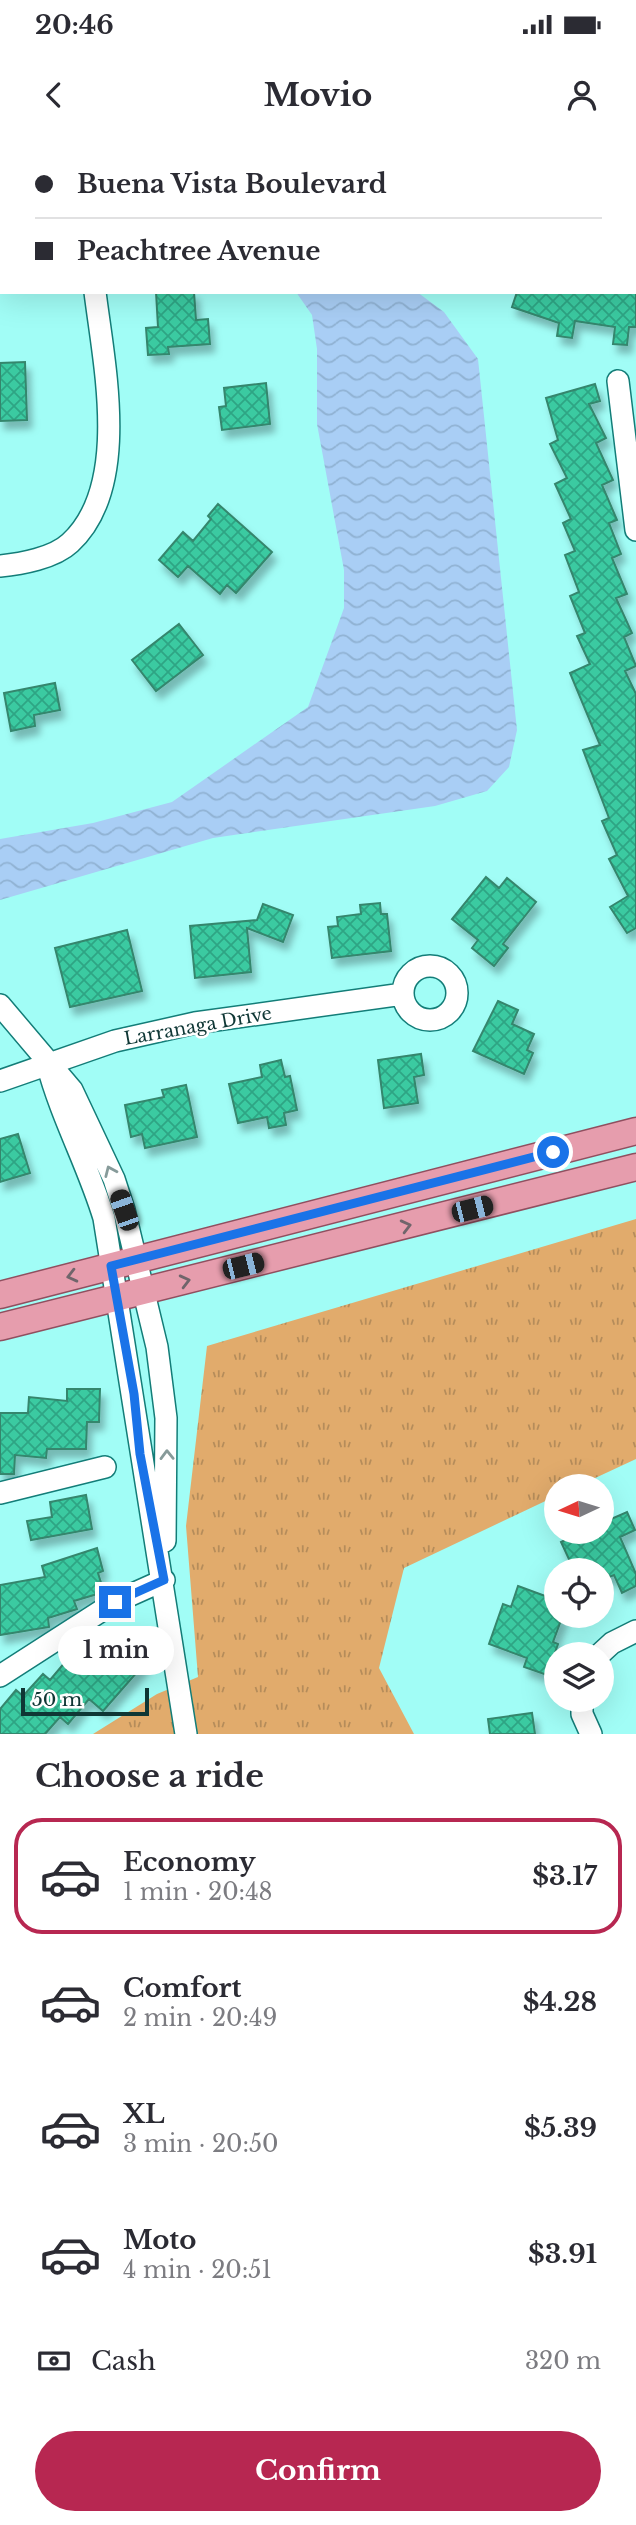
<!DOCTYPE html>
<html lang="en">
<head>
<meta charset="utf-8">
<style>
	body { margin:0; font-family:"Libre Baskerville",serif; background:#f7f7f7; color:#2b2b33; height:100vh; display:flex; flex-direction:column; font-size:26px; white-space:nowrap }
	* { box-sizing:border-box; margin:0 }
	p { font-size:23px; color:#7c7c81 }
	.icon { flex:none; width:38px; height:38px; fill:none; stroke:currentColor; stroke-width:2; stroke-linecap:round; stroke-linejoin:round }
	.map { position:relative; height:1594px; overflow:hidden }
	.side { display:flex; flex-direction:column; background:#fff; flex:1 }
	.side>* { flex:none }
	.top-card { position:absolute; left:0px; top:0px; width:637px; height:154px; box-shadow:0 7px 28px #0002; display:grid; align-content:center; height:154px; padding:0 35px; background:#fff }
	.needle { width:46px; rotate:266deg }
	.fabs { position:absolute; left:544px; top:1334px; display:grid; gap:14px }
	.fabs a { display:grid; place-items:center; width:70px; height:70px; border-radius:50%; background:#fff; box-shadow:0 7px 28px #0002; font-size:35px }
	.scale { position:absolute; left:21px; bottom:18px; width:128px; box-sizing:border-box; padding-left:7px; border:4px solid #0f3735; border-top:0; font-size:19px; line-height:24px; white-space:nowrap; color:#0f3735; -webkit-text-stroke:5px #fff; paint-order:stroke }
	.end { position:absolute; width:32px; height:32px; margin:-16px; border:9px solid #1a73e8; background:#fff; box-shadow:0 0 0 4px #fff }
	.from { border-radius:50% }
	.bubble { position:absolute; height:49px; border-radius:24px; background:#fff; box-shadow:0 7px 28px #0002; font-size:23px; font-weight:800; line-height:49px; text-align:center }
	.car { position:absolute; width:21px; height:42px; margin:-21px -10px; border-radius:9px; box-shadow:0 0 5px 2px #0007; background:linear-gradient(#222 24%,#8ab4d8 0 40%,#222 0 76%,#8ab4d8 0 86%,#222 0) }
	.top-card b { display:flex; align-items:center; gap:24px; height:66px; font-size:26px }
	.top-card b+b { border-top:2px solid #e1e1e2 }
	.top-card i { width:18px; height:18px; background:#2b2b33 }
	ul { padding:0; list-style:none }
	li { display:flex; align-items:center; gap:21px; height:116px; margin:0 14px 10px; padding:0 21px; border:4px solid transparent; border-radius:28px }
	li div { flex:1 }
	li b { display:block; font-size:26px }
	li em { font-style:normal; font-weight:800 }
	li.selected { border-color:#b72751 }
	li>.icon { width:63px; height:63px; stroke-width:1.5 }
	h2 { padding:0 35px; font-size:32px; line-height:84px }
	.pay { display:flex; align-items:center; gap:18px; height:77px; padding:0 35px; font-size:26px }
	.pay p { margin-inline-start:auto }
	.primary-button { display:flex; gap:14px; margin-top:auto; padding:14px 35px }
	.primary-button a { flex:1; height:80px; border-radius:42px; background:#b72751; color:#fff; font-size:28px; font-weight:800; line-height:80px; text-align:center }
	.status { display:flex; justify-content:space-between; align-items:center; height:49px; padding:0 35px; background:#fff; direction:ltr }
	.status svg { height:19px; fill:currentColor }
	header { display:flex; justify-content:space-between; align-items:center; height:91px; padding:0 35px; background:#fff; font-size:32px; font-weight:800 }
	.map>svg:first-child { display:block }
	.grass { fill:url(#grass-tufts) }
	.water { fill:url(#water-waves) }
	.building { fill:url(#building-cross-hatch); stroke:#35866d; stroke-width:2; filter:url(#shadow) }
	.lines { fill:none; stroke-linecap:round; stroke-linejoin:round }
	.minor-casing { stroke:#137d78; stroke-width:24 }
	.major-casing { stroke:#904f5f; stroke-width:29 }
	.minor { stroke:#fff; stroke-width:21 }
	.major { stroke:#e69dad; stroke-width:26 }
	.oneway { stroke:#879b9a }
	.oneway2 { stroke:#70656b }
	.route { stroke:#1a73e8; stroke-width:9 }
	.labels { text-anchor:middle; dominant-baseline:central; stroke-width:5; stroke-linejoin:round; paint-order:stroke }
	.street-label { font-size:18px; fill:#0f3735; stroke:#fff }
</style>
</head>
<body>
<div class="status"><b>20:46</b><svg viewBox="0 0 49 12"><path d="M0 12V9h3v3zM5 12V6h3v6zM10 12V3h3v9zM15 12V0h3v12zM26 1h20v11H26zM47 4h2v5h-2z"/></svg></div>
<header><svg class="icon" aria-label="back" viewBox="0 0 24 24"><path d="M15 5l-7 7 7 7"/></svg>Movio<svg class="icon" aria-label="person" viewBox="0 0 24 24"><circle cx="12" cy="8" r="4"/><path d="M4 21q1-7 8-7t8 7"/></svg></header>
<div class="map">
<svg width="636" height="1594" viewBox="0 0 636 1594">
	<defs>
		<pattern id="grass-tufts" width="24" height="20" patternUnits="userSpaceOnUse" patternTransform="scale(1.75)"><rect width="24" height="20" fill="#e1ab6c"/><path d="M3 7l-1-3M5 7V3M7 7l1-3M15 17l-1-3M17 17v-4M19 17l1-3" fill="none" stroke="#b58c5a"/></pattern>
		<pattern id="water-waves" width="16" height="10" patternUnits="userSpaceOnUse" patternTransform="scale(1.75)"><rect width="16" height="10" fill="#a9cef5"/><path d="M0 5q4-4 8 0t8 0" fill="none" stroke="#90b2d3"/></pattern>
		<pattern id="building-cross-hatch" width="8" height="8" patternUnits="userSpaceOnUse" patternTransform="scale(1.75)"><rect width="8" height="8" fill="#3acaa1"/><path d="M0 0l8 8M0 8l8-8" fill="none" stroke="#2fa584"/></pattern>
		<filter id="shadow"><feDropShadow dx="4.5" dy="8" stdDeviation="3.5" flood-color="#0004"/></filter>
	</defs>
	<rect width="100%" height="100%" fill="#a1fdf6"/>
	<path class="grass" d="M636 1079V1319L578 1346H556V1356L404 1428 379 1528 414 1594H93L157 1554 198 1537 186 1386 207 1206Z"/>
	<path class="water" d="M296 152H417L444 172 478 219 517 590 509 627 487 651 435 666 213 698 0 760V699L93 683 172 662 308 567 344 468V430L317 284V209L312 175Z"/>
	<path class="building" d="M156 152H194L196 180 208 179 210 204 168 207 169 214 148 215 146 188 158 187Z
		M517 152H636V187H629L627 205 613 204 615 187 575 181 572 198 557 196 559 183 512 167Z
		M25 222 27 280 0 281V223Z
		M266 243 270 284 222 290 219 267 226 266 224 248Z
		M595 244 600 261 589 264 606 298 596 303 613 340 602 345 617 380 609 383 621 414 612 418 627 454 616 458 632 493 624 497 636 526 625 531 636 554V788L627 793 610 767 628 756 609 719 617 715 602 681 609 678 583 610 600 605 570 533 590 524 577 496 585 493 570 456 579 452 565 415 575 411 563 383 571 379 555 344 567 338 550 304 558 300 546 258Z
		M218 364 272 412 236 453 227 445 220 454 188 426 178 437 159 420 183 392 193 401 211 379 208 376Z
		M179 484 203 515 156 551 132 520Z
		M55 543 60 570 34 575 35 586 11 591 4 553Z
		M486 737 499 748 507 738 536 762 503 804 508 808 494 826 472 808 478 800 452 779Z
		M380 763 381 774H387L391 811 332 818 328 787 338 786 337 777 361 774 360 765Z
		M263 764 293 775 283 802 247 788 251 832 195 838 190 786 257 780Z
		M127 790 142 851 70 867 55 808Z
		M498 861 518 870 512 884 534 894 527 910 533 913 524 934 473 911Z
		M421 914 424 935 414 937 418 963 384 968 378 920Z
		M281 920 285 937 290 936 297 970 284 973 286 985 269 988 267 977 238 983 229 944 262 937 260 925Z
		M186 945 197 997 145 1008 142 994 131 997 125 965 164 957 162 950Z
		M18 994 30 1033 0 1042V999Z
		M67 1249H100L99 1282H87L86 1309H47L46 1318 15 1315 14 1334H0V1273H28L29 1257 67 1261Z
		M86 1355 92 1389 31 1400 27 1381 52 1377 50 1362Z
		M627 1372 635 1390 620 1397 636 1434V1446L622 1453 614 1435 602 1440V1430H574L561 1402 584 1391H602V1383Z
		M97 1408 103 1431 98 1433 104 1452 74 1461 77 1469 48 1478 49 1487 0 1495V1445L45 1437 42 1426Z
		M518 1446 556 1460V1475H563L553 1502 558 1504 547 1535 524 1527 527 1518 489 1504 503 1464 511 1467Z
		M98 1499 114 1512 121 1503 145 1523 103 1571 89 1559 68 1584 60 1577 45 1594H0V1569L16 1550 23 1556 43 1534 50 1540 71 1515 79 1521Z
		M532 1573 535 1594H490L488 1579Z"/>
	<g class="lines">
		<g class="minor-casing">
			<path id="minor" d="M85 0V2
				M423 0 424 2
				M531 2 537 0
				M635 113H636
				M618 241 636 390
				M0 426C21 424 54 418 70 403 131 347 104 225 95 152
				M403 853a27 27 0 1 1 54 0a27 27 0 1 1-54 0Z
				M0 865 72 950 114 1039 124 1070 157 1207 166 1278 165 1401
				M47 923C61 977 88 1025 104 1078L186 1594
				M0 941 115 901 195 883 403 854
				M0 1353 105 1327
				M600 1514 612 1503 636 1491
				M0 1536 115 1462 164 1440
				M582 1559V1574L591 1594"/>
		</g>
		<g class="major-casing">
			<path id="major" d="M0 1155 636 991
				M0 1187 636 1027"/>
		</g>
		<use href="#minor" class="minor"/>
		<use href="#major" class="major"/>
	</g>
	<defs><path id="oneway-chevron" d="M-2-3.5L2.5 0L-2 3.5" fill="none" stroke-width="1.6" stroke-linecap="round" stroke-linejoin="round" transform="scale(1.75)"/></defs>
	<g class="oneway">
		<use href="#oneway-chevron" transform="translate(110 1031) rotate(-114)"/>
		<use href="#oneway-chevron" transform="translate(167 1315) rotate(-91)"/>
	</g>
	<g class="oneway2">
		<use href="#oneway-chevron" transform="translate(406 1086) rotate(-14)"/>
		<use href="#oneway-chevron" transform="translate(72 1136) rotate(166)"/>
		<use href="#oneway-chevron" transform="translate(185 1141) rotate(-14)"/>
	</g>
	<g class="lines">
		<path class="route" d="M115 1462 164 1440 140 1314 134 1254 111 1126 553 1012"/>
	</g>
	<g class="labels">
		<g class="street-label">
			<text transform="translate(198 886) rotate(-10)">Larranaga Drive</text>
		</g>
	</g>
</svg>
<div class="fabs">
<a><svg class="needle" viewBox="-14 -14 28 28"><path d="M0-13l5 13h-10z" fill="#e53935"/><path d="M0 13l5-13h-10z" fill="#7c7c81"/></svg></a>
<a><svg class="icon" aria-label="locate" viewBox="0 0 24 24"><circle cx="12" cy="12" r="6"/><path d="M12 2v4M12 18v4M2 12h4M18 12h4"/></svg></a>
<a><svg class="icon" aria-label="layers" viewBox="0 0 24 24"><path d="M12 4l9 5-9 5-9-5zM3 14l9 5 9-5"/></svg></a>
</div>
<div class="scale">50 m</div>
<i class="end from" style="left:553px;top:1012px"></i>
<i class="end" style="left:115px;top:1462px"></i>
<div class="bubble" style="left:58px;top:1486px;width:116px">1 min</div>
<i class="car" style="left:472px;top:1069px;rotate:76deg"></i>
<i class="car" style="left:124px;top:1070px;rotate:341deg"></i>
<i class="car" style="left:243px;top:1126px;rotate:76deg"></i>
<div class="top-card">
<b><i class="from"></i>Buena Vista Boulevard</b>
<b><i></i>Peachtree Avenue</b>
</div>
</div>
<section class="side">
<h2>Choose a ride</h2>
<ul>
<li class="selected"><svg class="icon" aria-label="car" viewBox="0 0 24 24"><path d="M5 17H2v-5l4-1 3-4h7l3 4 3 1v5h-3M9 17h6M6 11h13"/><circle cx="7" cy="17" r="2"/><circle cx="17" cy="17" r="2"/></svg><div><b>Economy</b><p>1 min · 20:48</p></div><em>$3.17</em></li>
<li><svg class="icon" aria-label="car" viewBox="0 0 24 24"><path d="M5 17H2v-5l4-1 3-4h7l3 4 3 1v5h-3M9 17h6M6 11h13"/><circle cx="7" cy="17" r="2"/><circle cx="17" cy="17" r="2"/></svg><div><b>Comfort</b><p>2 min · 20:49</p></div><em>$4.28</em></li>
<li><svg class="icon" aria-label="car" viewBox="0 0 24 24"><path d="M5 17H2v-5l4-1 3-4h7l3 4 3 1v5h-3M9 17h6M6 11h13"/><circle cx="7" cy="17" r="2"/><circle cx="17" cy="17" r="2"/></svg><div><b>XL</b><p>3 min · 20:50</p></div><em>$5.39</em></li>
<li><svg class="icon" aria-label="car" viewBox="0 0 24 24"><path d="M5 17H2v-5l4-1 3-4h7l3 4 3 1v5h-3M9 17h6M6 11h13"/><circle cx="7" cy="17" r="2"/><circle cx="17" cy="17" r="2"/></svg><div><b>Moto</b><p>4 min · 20:51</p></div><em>$3.91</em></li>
</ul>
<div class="pay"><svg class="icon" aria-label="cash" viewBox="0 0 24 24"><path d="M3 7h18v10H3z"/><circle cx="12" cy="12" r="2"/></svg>Cash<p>320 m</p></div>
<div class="primary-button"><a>Confirm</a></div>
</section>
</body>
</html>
